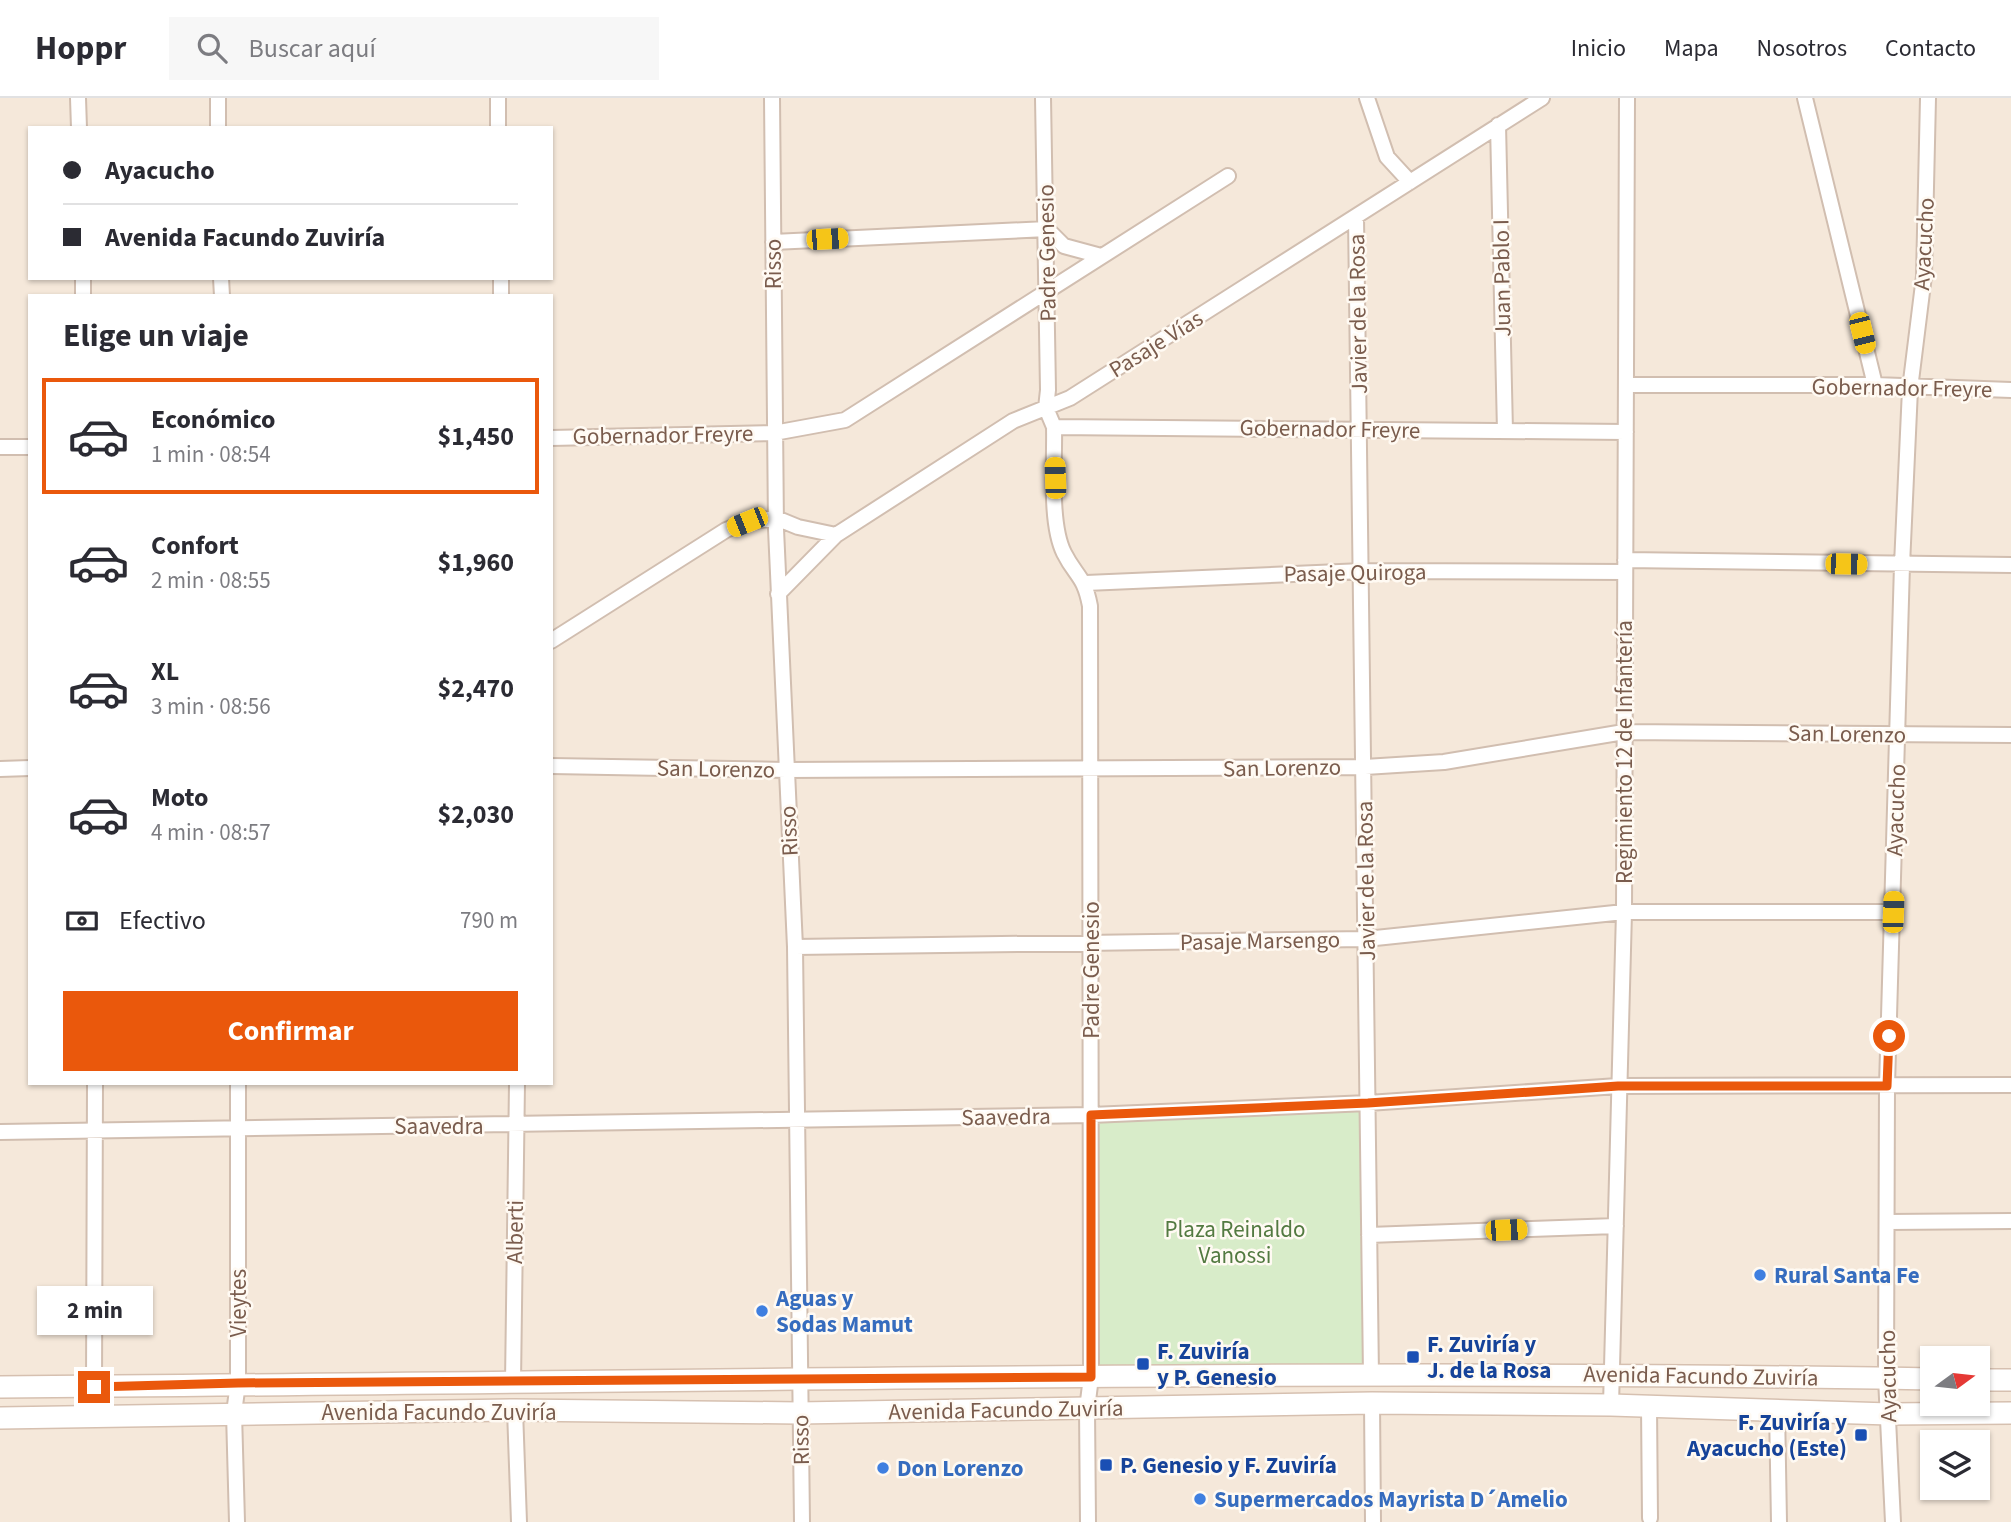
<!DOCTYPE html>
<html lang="es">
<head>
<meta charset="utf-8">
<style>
	body { margin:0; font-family:"Source Sans 3",sans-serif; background:#f7f7f7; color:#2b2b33; height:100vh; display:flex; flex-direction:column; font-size:26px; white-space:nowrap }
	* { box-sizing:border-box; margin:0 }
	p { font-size:23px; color:#7c7c81 }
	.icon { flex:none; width:38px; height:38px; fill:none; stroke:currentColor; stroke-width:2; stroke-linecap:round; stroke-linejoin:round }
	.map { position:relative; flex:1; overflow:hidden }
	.side { position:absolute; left:28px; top:196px; width:525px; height:791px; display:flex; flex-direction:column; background:#fff; border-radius:0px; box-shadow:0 2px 5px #0004 }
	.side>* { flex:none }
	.hud { position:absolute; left:28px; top:28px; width:525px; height:154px; border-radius:0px; box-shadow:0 2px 5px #0004; display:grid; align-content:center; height:154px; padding:0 35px; background:#fff }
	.needle { width:46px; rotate:75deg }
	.tools { position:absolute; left:1920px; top:1248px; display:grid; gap:14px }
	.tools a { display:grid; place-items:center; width:70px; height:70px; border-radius:0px; background:#fff; box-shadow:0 2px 5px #0004; font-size:35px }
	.end { position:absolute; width:32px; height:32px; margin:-16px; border:9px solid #ea580c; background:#fff; box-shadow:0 0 0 4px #fff }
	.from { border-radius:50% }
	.bubble { position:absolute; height:49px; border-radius:0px; background:#fff; box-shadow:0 2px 5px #0004; font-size:23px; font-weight:700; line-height:49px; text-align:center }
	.car { position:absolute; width:21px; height:42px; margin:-21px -10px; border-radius:9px; box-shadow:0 0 5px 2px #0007; background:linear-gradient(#f5c518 24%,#345 0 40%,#f5c518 0 76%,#345 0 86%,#f5c518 0) }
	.hud b { display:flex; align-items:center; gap:24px; height:66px; font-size:26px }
	.hud b+b { border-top:2px solid #e1e1e2 }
	.hud i { width:18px; height:18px; background:#2b2b33 }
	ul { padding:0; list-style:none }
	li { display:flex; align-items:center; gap:21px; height:116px; margin:0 14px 10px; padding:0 21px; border:4px solid transparent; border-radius:0px }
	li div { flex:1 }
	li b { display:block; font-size:26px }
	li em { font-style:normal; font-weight:700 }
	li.on { border-color:#ea580c }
	li>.icon { width:63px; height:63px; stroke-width:1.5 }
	h2 { padding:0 35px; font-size:32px; line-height:84px }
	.pay { display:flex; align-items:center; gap:18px; height:77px; padding:0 35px; font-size:26px }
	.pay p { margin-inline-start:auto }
	.primary-button { display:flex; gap:14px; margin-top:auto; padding:14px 35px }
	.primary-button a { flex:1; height:80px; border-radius:0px; background:#ea580c; color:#fff; font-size:28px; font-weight:700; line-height:80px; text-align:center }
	header { display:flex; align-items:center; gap:42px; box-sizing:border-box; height:98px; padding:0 35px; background:#fff; border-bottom:2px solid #e1e1e2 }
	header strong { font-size:33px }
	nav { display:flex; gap:38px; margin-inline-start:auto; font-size:24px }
	.search { width:490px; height:63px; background:#f7f7f7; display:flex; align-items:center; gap:18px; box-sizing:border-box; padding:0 24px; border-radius:0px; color:#7c7c81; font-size:26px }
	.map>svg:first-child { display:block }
	.residential { fill:#f5e8da; fill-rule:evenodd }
	.green { fill:#d8ecc9 }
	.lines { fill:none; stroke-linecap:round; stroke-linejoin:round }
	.street-casing { stroke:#d1beb0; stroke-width:18 }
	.secondary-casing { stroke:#d6c0b0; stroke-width:24 }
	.street { stroke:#fff; stroke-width:14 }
	.secondary { stroke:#fff; stroke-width:21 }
	.route { stroke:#ea580c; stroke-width:9 }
	.shop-dot { fill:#3f7fe0; stroke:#fffaf3; stroke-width:2.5 }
	.transit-dot { fill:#1a4fb4; stroke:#fffaf3; stroke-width:2.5 }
	.labels { text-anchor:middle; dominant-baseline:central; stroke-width:5; stroke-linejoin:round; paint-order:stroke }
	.street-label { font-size:23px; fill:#7a5c4d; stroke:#fffaf3 }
	.park-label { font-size:23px; fill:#537a41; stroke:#fffaf3 }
	.shop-label { font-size:23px; font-weight:bold; fill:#366cbe; stroke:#fffaf3; text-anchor:start }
	.transit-label { font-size:23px; font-weight:bold; fill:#164399; stroke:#fffaf3; text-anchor:start }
</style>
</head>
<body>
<header>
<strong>Hoppr</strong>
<div class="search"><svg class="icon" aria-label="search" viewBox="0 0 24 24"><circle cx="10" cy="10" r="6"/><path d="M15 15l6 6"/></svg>Buscar aquí</div>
<nav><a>Inicio</a><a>Mapa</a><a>Nosotros</a><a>Contacto</a></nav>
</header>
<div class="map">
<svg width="2011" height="1424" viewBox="0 0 2011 1424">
	<rect width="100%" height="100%" fill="#fdf6ec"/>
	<path class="residential" d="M0 0H2011V1424H0ZM30 30H551V180H30ZM30 198H551V985H30ZM1932 1260H1978V1306H1932ZM1932 1344H1978V1390H1932Z"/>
	<path class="green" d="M1365 1009 1367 1273 1093 1277V1019Z"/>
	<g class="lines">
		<g class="street-casing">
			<path id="street" d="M78 0 79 30
				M218 0V30
				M498 0V30
				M772 0 776 431 795 849 802 1424
				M1043 0 1048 292 1046 310 1054 329 1626 334
				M1367 0 1387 59 1410 84
				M1805 0 1875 287
				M1498 27 1505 333
				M1356 119 1371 1278
				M773 144 1047 131 1064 148 1101 158
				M83 180V198
				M221 180 222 198
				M501 180V198
				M1626 287H1875L2011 292
				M1054 329C1055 363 1049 425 1064 455 1076 479 1084 477 1090 508L1091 1279 1087 1311 1088 1424
				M551 340 774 335 845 322 1228 78
				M0 349H30
				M1625 462 2011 467
				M1086 485 1363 473 1625 474
				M778 496 836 437 1013 323 1070 300 1542 0
				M551 543 726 432 746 424 776 420 798 429 836 437
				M551 668 786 672 1365 669 1444 664 1624 634 2011 637
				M0 671 30 670
				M795 849 1366 841 1624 814H1893
				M0 1034 1091 1017 1368 1005 1618 988 2011 987
				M1888 1124 2011 1123
				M1369 1137 1616 1128
				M513 1284 517 985
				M94 1289 95 985
				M1372 1305 1373 1424
				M1611 1307 1624 814 1627 0
				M1649 1308 1650 1420
				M1777 1311 1779 1424
				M515 1312 519 1424
				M237 1424 234 1315 238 1285V985
				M1893 1424 1886 1280 1887 988 1902 467 1910 291 1924 178 1928 0"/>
		</g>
		<g class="secondary-casing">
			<path id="secondary" d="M1978 1282H2011
				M0 1289C644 1285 1288 1270 1932 1281
				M0 1320 515 1312 799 1315 1372 1305 1611 1307 1889 1316 2011 1315"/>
		</g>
		<use href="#street" class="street"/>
		<use href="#secondary" class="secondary"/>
	</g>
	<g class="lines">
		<path class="route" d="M94 1289 238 1285 1091 1279V1017L1368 1005 1618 988H1887L1889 938"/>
	</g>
	<g class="shop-dot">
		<circle cx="1760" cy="1177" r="7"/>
		<circle cx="762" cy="1213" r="7"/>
		<circle cx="883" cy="1370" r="7"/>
		<circle cx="1200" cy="1401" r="7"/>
	</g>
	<g class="transit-dot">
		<rect x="1406" y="1252" width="14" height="14" rx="3.5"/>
		<rect x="1136" y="1259" width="14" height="14" rx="3.5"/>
		<rect x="1854" y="1330" width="14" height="14" rx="3.5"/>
		<rect x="1099" y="1360" width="14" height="14" rx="3.5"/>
	</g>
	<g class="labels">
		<g class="street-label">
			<text transform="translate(1924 146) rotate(-87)">Ayacucho</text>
			<text transform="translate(1047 155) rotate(-91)">Padre Genesio</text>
			<text transform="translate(773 166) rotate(-90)">Risso</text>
			<text transform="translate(1502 180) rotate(-91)">Juan Pablo I</text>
			<text transform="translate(1358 216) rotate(-91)">Javier de la Rosa</text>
			<text transform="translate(1156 246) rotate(-32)">Pasaje Vías</text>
			<text transform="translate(1902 290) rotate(1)">Gobernador Freyre</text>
			<text transform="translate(1330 331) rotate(1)">Gobernador Freyre</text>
			<text transform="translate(663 337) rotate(-1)">Gobernador Freyre</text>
			<text transform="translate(1355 475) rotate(-1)">Pasaje Quiroga</text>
			<text transform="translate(1847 636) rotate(1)">San Lorenzo</text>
			<text transform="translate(1624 654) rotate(-90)">Regimiento 12 de Infantería</text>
			<text transform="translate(1282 670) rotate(-1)">San Lorenzo</text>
			<text transform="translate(716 671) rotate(1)">San Lorenzo</text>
			<text transform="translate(1896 712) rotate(-88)">Ayacucho</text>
			<text transform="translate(789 733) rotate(-93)">Risso</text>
			<text transform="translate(1366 783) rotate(-91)">Javier de la Rosa</text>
			<text transform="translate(1260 843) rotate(-1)">Pasaje Marsengo</text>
			<text transform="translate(1091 872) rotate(-90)">Padre Genesio</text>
			<text transform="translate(1006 1019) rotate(-1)">Saavedra</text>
			<text x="439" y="1028">Saavedra</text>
			<text transform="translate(515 1134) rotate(-89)">Alberti</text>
			<text transform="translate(238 1205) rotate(-90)">Vieytes</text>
			<text transform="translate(1701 1278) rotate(1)">Avenida Facundo Zuviría</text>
			<text transform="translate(1888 1278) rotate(-91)">Ayacucho</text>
			<text transform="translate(1006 1312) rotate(-1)">Avenida Facundo Zuviría</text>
			<text x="439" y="1314">Avenida Facundo Zuviría</text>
			<text transform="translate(801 1342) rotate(-91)">Risso</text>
		</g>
		<g class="park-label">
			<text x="1235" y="1131">Plaza Reinaldo<tspan x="1235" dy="26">Vanossi</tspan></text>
		</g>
		<g class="shop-label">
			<text x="1774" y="1177">Rural Santa Fe</text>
			<text x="776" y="1200">Aguas y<tspan x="776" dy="26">Sodas Mamut</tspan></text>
			<text x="897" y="1370">Don Lorenzo</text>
			<text x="1214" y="1401">Supermercados Mayrista D´Amelio</text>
		</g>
		<g class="transit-label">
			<text x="1427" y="1246">F. Zuviría y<tspan x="1427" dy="26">J. de la Rosa</tspan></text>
			<text x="1157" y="1253">F. Zuviría<tspan x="1157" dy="26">y P. Genesio</tspan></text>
			<text x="1847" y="1324" text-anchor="end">F. Zuviría y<tspan x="1847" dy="26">Ayacucho (Este)</tspan></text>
			<text x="1120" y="1367">P. Genesio y F. Zuviría</text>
		</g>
	</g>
</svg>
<div class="tools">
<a><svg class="needle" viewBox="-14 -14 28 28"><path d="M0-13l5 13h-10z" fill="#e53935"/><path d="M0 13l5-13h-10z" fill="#7c7c81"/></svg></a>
<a><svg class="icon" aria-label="layers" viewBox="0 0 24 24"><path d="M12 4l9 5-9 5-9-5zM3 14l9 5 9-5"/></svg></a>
</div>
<i class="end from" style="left:1889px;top:938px"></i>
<i class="end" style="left:94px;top:1289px"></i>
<div class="bubble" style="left:37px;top:1188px;width:116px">2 min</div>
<i class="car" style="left:827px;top:141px;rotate:87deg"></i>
<i class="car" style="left:1862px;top:235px;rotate:166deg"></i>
<i class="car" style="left:1055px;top:380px;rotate:358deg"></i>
<i class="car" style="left:747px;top:424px;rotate:248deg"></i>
<i class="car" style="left:1846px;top:466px;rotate:91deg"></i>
<i class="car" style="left:1893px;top:814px;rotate:2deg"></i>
<i class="car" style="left:1506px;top:1132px;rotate:88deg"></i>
<div class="hud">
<b><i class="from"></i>Ayacucho</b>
<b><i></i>Avenida Facundo Zuviría</b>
</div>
<section class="side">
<h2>Elige un viaje</h2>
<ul>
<li class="on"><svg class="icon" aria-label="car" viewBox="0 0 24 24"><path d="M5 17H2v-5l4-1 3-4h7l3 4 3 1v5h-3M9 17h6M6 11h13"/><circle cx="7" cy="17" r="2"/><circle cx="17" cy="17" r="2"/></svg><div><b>Económico</b><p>1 min · 08:54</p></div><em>$1,450</em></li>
<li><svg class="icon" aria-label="car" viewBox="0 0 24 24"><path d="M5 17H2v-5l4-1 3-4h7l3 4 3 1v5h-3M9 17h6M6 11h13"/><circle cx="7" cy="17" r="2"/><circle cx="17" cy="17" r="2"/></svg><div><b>Confort</b><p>2 min · 08:55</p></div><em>$1,960</em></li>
<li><svg class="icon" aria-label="car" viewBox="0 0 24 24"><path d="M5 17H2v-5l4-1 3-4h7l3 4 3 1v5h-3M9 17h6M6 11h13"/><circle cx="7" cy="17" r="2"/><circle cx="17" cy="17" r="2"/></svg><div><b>XL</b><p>3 min · 08:56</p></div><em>$2,470</em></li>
<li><svg class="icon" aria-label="car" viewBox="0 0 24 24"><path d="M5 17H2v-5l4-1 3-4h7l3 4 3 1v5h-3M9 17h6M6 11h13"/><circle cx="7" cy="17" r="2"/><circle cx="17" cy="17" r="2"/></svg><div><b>Moto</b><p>4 min · 08:57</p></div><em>$2,030</em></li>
</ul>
<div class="pay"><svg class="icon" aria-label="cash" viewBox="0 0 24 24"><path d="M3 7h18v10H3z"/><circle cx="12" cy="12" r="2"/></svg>Efectivo<p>790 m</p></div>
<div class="primary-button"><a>Confirmar</a></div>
</section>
</div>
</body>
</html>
